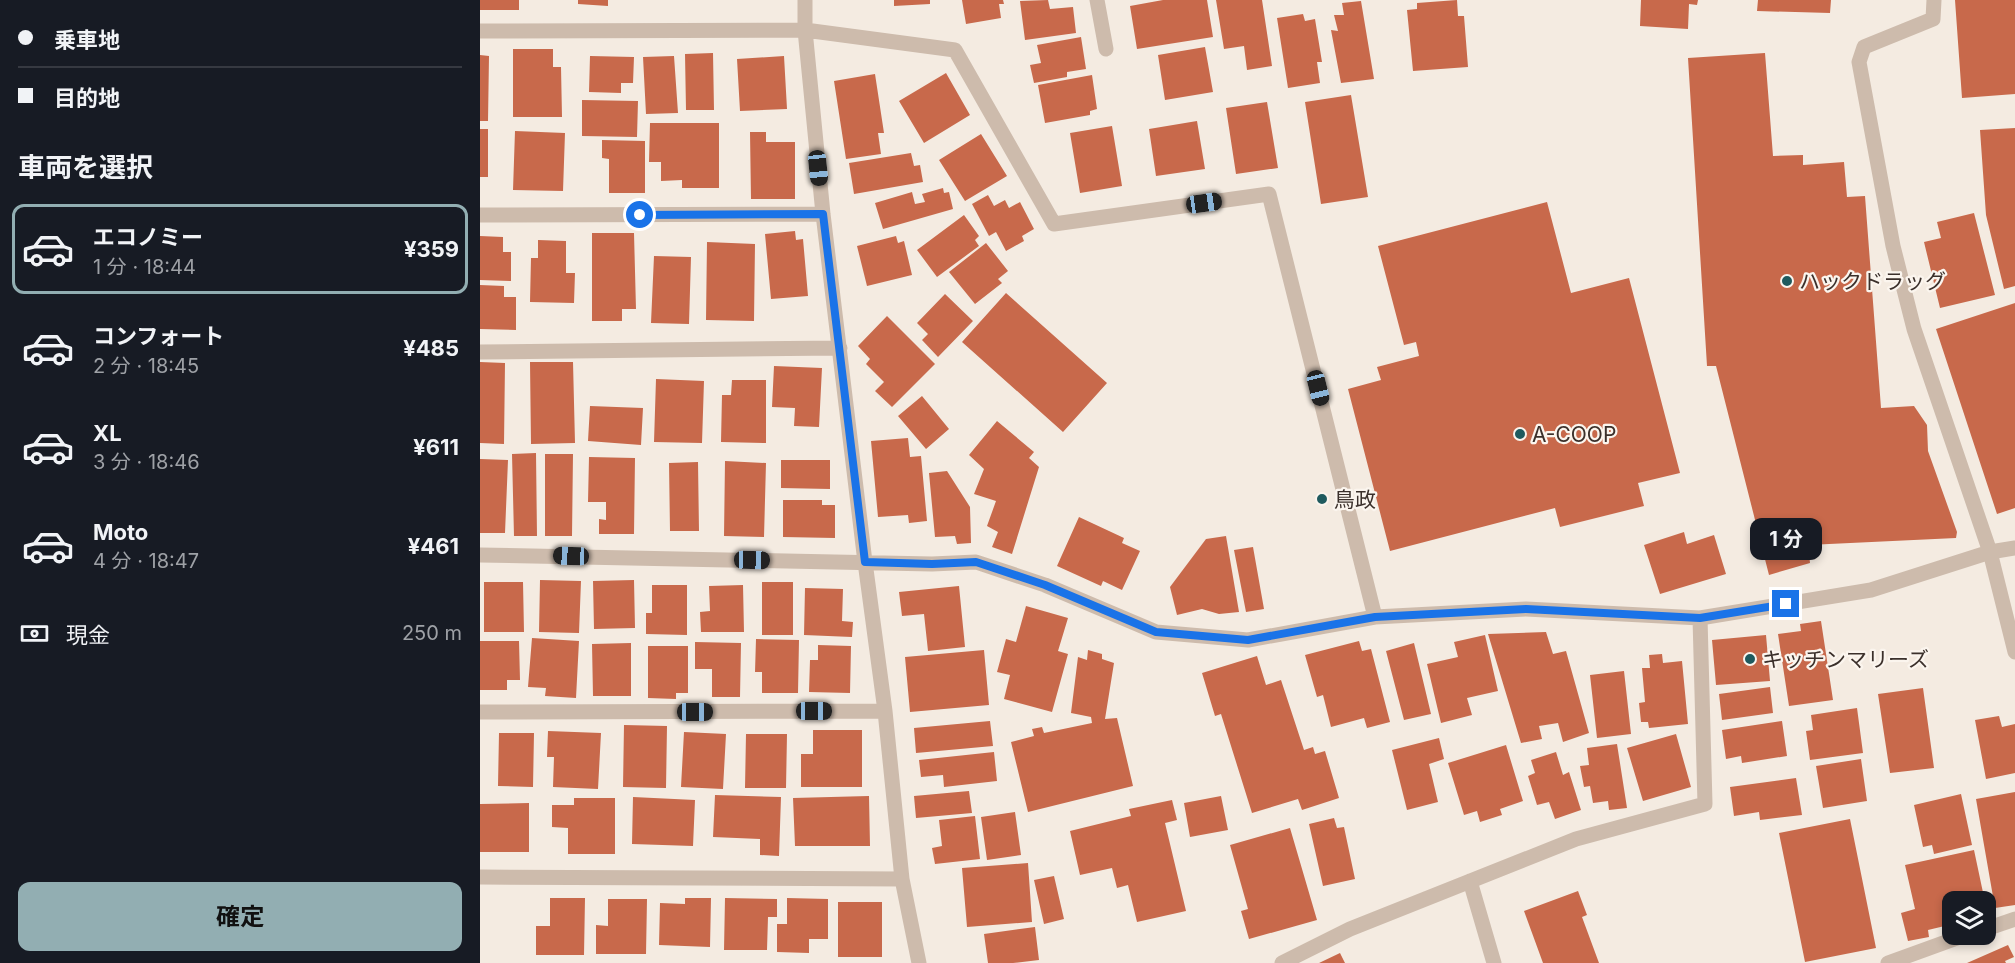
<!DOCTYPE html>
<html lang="ja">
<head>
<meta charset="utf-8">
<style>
	body { margin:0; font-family:Inter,"Noto Sans JP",sans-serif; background:#242831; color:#f1f3f6; height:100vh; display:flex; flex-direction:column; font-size:22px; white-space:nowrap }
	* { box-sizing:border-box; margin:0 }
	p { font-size:20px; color:#9ea1a6 }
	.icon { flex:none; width:33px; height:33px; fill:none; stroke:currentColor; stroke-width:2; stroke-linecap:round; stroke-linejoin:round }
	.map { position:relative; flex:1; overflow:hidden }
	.panel { display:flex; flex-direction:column; background:#171b24; width:480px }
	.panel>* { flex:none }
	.top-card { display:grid; align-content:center; height:132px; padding:0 18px; background:#171b24 }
	.tools { position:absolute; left:1462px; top:891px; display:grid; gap:12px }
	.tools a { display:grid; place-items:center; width:54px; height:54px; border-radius:12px; background:#171b24; box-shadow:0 3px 9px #0003; font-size:30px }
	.end { position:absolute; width:27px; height:27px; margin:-14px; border:8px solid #1a73e8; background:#fff; box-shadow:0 0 0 3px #fff }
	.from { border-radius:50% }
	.bubble { position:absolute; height:42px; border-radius:12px; background:#171b24; box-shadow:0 3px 9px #0003; font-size:20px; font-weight:700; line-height:42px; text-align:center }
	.car { position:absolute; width:18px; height:36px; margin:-18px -9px; border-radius:8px; box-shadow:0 0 4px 2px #0007; background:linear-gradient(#222 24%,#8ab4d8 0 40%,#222 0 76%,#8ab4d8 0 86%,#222 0) }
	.top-card b { display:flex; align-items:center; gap:21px; height:57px; font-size:22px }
	.top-card b+b { border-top:2px solid #363941 }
	.top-card i { width:15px; height:15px; background:#f1f3f6 }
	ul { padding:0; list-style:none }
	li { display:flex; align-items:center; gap:18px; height:90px; margin:0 12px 9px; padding:0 6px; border:3px solid transparent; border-radius:12px }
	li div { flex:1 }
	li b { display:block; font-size:22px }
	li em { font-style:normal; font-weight:700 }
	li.current { border-color:#92aeb2 }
	li>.icon { width:54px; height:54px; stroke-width:1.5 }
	h2 { padding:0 18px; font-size:27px; line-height:72px }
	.pay { display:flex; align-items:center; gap:15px; height:66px; padding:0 18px; font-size:22px }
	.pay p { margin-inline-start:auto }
	.primary-button { display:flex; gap:12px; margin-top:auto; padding:12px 18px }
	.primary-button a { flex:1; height:69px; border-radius:12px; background:#92aeb2; color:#111; font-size:24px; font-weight:700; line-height:69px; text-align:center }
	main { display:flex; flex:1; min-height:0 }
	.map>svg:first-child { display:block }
	.building { fill:#c8694b }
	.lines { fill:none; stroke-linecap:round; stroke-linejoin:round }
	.minor { stroke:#cdbbac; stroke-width:15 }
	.route { stroke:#1a73e8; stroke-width:8 }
	.poi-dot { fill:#1f5a5e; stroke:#fbf5ee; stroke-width:2 }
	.labels { text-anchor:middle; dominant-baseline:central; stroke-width:4.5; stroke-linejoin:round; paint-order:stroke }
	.poi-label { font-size:21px; fill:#3b302b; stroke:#fbf5ee; text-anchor:start }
</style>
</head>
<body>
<main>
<section class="panel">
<div class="top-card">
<b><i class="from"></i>乗車地</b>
<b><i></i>目的地</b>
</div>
<h2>車両を選択</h2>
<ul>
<li class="current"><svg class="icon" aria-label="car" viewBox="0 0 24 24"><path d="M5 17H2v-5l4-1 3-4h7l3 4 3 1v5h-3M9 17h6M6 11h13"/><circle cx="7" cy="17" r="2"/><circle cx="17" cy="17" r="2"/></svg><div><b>エコノミー</b><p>1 分 · 18:44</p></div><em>¥359</em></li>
<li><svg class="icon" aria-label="car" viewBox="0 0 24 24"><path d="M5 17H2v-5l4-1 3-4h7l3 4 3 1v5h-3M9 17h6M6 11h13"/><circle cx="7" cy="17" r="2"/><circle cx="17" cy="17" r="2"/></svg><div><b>コンフォート</b><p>2 分 · 18:45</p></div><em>¥485</em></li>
<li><svg class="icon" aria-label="car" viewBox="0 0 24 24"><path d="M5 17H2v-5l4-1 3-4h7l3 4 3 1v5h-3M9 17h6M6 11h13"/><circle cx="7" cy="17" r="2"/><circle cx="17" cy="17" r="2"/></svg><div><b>XL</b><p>3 分 · 18:46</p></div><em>¥611</em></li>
<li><svg class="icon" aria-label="car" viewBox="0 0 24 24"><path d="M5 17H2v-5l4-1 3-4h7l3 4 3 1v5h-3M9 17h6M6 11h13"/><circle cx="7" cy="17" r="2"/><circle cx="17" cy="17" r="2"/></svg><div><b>Moto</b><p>4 分 · 18:47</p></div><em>¥461</em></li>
</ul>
<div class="pay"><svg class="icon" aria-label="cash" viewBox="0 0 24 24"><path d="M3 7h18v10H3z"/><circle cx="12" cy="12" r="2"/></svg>現金<p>250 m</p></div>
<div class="primary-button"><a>確定</a></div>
</section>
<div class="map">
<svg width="1535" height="963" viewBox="0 0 1535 963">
	<rect width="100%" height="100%" fill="#f4ebe1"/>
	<path class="building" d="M0 0H39V10H0Z
		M98 0H128V6L98 4Z
		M414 0H450V4L414 6Z
		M482 0H523L524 4H519L521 18 486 24Z
		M568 0 570 9 593 7 596 33 545 40 540 1Z
		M683 0H727L733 37 657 49 650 6Z
		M736 0H782L792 66 767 70 764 46 744 49Z
		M977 0 978 16H984L988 67 933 71 927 10 937 9V3Z
		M1161 0H1218L1217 5 1209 4 1208 29 1160 26Z
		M1278 0H1351L1350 13 1277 11Z
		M1475 0H1535V94L1482 98Z
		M881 1 894 79 861 83 851 30 858 31 854 15H864L862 3Z
		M823 14 825 21 835 19 842 62H837L840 83 808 88 797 18Z
		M601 37 606 69 587 72V77L554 83 550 65 561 63 557 45Z
		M725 47 733 92 685 100 678 55Z
		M33 49H73V67H81L82 117H33Z
		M233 53 234 110H206L205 54Z
		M1285 53 1293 156 1323 155V165L1364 162 1367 197 1385 196 1401 408 1434 406 1447 425 1448 451 1477 532 1476 538 1328 545 1330 563 1289 575 1236 366H1227L1208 58Z
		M0 55 9 56 8 121H0Z
		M110 56 154 57 153 83H141V93L109 92Z
		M194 56 198 113 166 114 163 57Z
		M304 56 307 109 260 111 257 59Z
		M466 73 490 115 444 143 419 101Z
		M395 74 404 133H398L401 154 366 159 354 81Z
		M612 75 617 109 610 111V115L565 123 558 85Z
		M871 95 888 197 841 204 825 102Z
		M102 100 158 101 157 137 102 136Z
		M787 102 798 168 756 174 746 108Z
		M717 121 725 169 676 176 669 129Z
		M170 123H239V188H202V180L181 181V162H169Z
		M632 126 642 186 600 193 590 133Z
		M1535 128V286L1524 289 1506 215 1500 130Z
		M0 129H8V177H0Z
		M35 131 85 133 83 191 33 190Z
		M270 132H286V142H315V199H271Z
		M501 134 527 176 485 201 459 160Z
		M122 140 165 141V193H129V159L122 158Z
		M431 153 434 166 440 165 443 182 374 194 369 163Z
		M463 188 464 193 469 192 473 209 403 229 395 203 432 192 435 204 445 202 442 194Z
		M508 195 514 206 525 200 529 208 540 202 554 229 542 236 544 241 526 251 516 232 509 236 492 204Z
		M1067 202 1091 293 1149 278 1200 473 1158 483 1164 506 1080 527 1075 508 910 551 868 389 901 380 897 367 939 356 936 342 924 345 898 246Z
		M1494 213 1515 295 1460 308 1444 242 1461 238 1457 222Z
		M484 215 499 236 495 240 499 246 457 277 437 250Z
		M315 231 316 240 323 239 328 296 291 299 285 234Z
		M112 233H154L156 309H142V321H112Z
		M0 236 23 237V252H31V281L0 280Z
		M416 236 418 243 424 241 432 275 387 286 377 246Z
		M58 240 86 241V273H95L94 303 50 302 51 258H58Z
		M227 242 275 244 274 321 226 320Z
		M506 243 528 271 518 279 522 283 495 304 469 272Z
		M174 256 211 257 209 324 171 323Z
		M0 285 24 286V297H36V330L0 329Z
		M526 293 627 383 583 432 482 342Z
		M465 294 493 321 458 357 442 340 448 334 437 323Z
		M1535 303V508L1517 514 1456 329Z
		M407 316 455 364 412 407 395 391 404 382 386 364 390 359 378 346Z
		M0 362 25 363 24 444 0 443Z
		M50 362H93L95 443 51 444Z
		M294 366 342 368 339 427 314 426 315 408 292 407Z
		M176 379 224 381 222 443 174 442Z
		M252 380H286V443L241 442 242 395H251Z
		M442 396 469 429 446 449 418 416Z
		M110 406 163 408 161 445 108 441Z
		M517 421 554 452 549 458 559 467 532 554 512 547 518 532 507 526 516 501 494 494 504 469 489 455Z
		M428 438 430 457 441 456 447 521 429 523 428 515 398 517 391 441Z
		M56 453 57 536H34L32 454Z
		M65 454H93L92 536H65Z
		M109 457 155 458 154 534H119V519L126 520V502H108Z
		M0 459 28 460 25 533H0Z
		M301 460H350V489L301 488Z
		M245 461 286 463 284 537 244 536Z
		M218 462 219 531H190L189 463Z
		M467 471 490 507 491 543 477 544 475 536 455 537 449 473Z
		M303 500H342V505H355V538L303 537Z
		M599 517 644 538 642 543 660 551 642 590 623 581 621 586 577 566Z
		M1204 532 1207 544 1234 535 1246 574 1180 594 1164 545Z
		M746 536 759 612 739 614 722 609 697 615 690 587 726 539Z
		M773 547 784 609 766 612 754 550Z
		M60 580 101 581 99 633 59 632Z
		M154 580 155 628 114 629 113 581Z
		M4 582H43L44 632H4Z
		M282 582H313V635H282Z
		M172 585H207V635L166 634V613H172Z
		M263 585 264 632H221L220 612 230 611 229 586Z
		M479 586 485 647 448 651 444 614 422 616 419 592Z
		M325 588 363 589 362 621 373 622 372 637 324 635Z
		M546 606 588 618 578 651 588 654 572 712 524 699 530 675 517 672 526 639 536 642Z
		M1341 621 1353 700 1309 706 1298 634 1321 631 1320 624Z
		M1066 632 1073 654 1086 651 1109 733 1083 742 1078 723 1059 726 1062 739 1041 743 1008 634Z
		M1005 635 1018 691 987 698 992 715 961 723 947 664 978 657 974 642Z
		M1286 635 1290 681 1236 685 1232 640Z
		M52 638 99 641 96 698 65 696 66 688 48 687Z
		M276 639 319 640 318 693H282V672H275Z
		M0 641H39L40 680H27V690H0Z
		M879 641 882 651 891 649 910 722 887 728 884 718 851 727 843 695 837 697 825 655Z
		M215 642 261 643 260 697H232V669H215Z
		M151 643V696H113L112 644Z
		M934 643 951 714 924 720 906 651Z
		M338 645 371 646 370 693 329 692 330 660H338Z
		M168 646H208V693H196V699L168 698Z
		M504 650 509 705 430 712 425 657Z
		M608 650 622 654V659L634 663 625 719 637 718 653 786 548 812 531 742 554 736 552 729 562 727 564 733 612 723 611 717 591 713 598 657 607 660Z
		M1182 654 1183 663 1202 661 1208 724 1169 728 1168 722H1161L1159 703 1165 702 1162 668H1170L1169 655Z
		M777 656 786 685 801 680 824 750 833 747 835 754 845 751 859 798 822 810 818 799 772 813 741 714 735 716 722 673Z
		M1144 671 1151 734 1117 738 1110 675Z
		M1290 687 1293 713 1242 720 1239 694Z
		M1443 688 1454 768 1410 773 1398 694Z
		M1377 708 1383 753 1330 760 1326 731 1333 730 1331 715Z
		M1519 716 1522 727 1535 724V773L1506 779 1495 720Z
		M510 721 513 746 436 753 434 728Z
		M1302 721 1307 756 1262 763 1261 756 1246 759 1242 730Z
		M144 725 187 726 186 788 143 787Z
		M333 730H382V787H321V754H333Z
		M68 731 121 733 118 789 73 787 74 757H67Z
		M204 732 246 734 243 789 201 787Z
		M19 733H54L53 787 18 786Z
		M266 734H307L306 788H265Z
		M1196 734 1211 787 1163 801 1147 748Z
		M959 738 964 759 949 764 958 802 927 810 912 750Z
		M1137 744 1147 808 1129 810 1128 801 1113 803 1110 786 1104 787 1100 766 1109 765 1107 748Z
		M1026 745 1043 801 1020 809 1022 815 1000 822 997 811 984 815 968 763Z
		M514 752 517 781 464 787 463 775 441 777 439 760Z
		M1076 752 1083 775 1089 772 1101 810 1075 819 1069 802 1057 805 1048 776 1055 773 1051 760Z
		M1381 759 1387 801 1343 808 1336 766Z
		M1316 778 1322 815 1280 820 1279 812 1254 816 1250 787Z
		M489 791 492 813 436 818 434 796Z
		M1535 792V905L1515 908 1496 799Z
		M1481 794 1492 845 1454 854 1452 845 1443 847 1434 805Z
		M235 795 301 797 299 856 280 855V839L233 837Z
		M389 796 390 846H315L313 798Z
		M741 796 748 830 710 837 704 803Z
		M153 797 215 800 213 846 152 844Z
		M94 798H135V854H88V828L72 827V805H94Z
		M692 800 697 820 685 823 706 911 657 922 648 885 637 888 632 868 600 875 590 831 651 816 649 809Z
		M49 803V852H0V804Z
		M535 812 541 855 507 860 501 817Z
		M495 816 500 859 455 864 452 848 462 846 459 820Z
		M854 818 857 828 864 827 875 879 843 886 829 824Z
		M1370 819 1396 948 1325 962 1299 833Z
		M810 828 837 920 769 939 761 911 768 909 750 845Z
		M1494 850 1505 902H1473V924L1448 930 1449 937 1428 941 1421 913 1435 909 1425 865Z
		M548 863 552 922 487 927 482 868Z
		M574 876 584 919 564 924 554 880Z
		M1098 891 1107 915 1102 917 1119 963H1063L1044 911Z
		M70 898H105L104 955H56V926H70Z
		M205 898H231L230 947 179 945 180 903 205 904Z
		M245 898 297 899V917H288L287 950H244Z
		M307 898 348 899V939H329V953L297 952V924H307Z
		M128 899H167L166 954H116V925L128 926Z
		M358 902H402V957H358Z
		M555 927 559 960 533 963H508L504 934Z
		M1528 945 1534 957 1525 961 1526 963H1487Z
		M860 953 865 963H839Z"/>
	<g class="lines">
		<path class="minor" d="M325 0V30L343 214 385 562 405 711 422 879 439 963
			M617 0 626 49
			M1454 0 1453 19 1384 47 1379 62 1413 246 1434 329 1510 552 1535 652
			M0 31 325 30 475 50 574 224 789 194 895 617
			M0 215 343 214
			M0 352 360 348
			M0 555 452 564 496 562 565 585 676 632 768 640 895 617 1046 609 1220 618 1391 590 1510 552 1535 548
			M0 712 405 711
			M0 877 422 879
			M990 881 1014 963
			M1506 929 1535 919
			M802 963 870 929 1096 839 1225 804 1220 618
			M1408 963 1488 934"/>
	</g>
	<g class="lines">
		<path class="route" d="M160 215 343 214 385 562 452 564 496 562 565 585 676 632 768 640 895 617 1046 609 1220 618 1306 604"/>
	</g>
	<g class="poi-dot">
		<circle cx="1307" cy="281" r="6"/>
		<circle cx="1040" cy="434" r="6"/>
		<circle cx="842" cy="499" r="6"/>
		<circle cx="1270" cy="659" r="6"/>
	</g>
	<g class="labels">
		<g class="poi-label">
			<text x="1319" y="281">ハックドラッグ</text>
			<text x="1052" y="434">A-COOP</text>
			<text x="854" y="499">鳥政</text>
			<text x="1282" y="659">キッチンマリーズ</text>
		</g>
	</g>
</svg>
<div class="tools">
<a><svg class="icon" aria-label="layers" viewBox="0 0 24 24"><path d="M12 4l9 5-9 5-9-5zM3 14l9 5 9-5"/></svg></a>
</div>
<i class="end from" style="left:160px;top:215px"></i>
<i class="end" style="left:1306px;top:604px"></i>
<div class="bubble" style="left:1270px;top:518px;width:72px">1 分</div>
<i class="car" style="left:338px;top:168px;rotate:174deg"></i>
<i class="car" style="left:724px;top:203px;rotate:82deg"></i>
<i class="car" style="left:838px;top:388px;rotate:166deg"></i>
<i class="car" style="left:91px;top:556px;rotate:272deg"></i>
<i class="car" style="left:272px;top:560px;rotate:91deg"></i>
<i class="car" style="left:334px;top:711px;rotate:90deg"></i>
<i class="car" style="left:215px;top:712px;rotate:90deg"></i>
</div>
</main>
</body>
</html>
